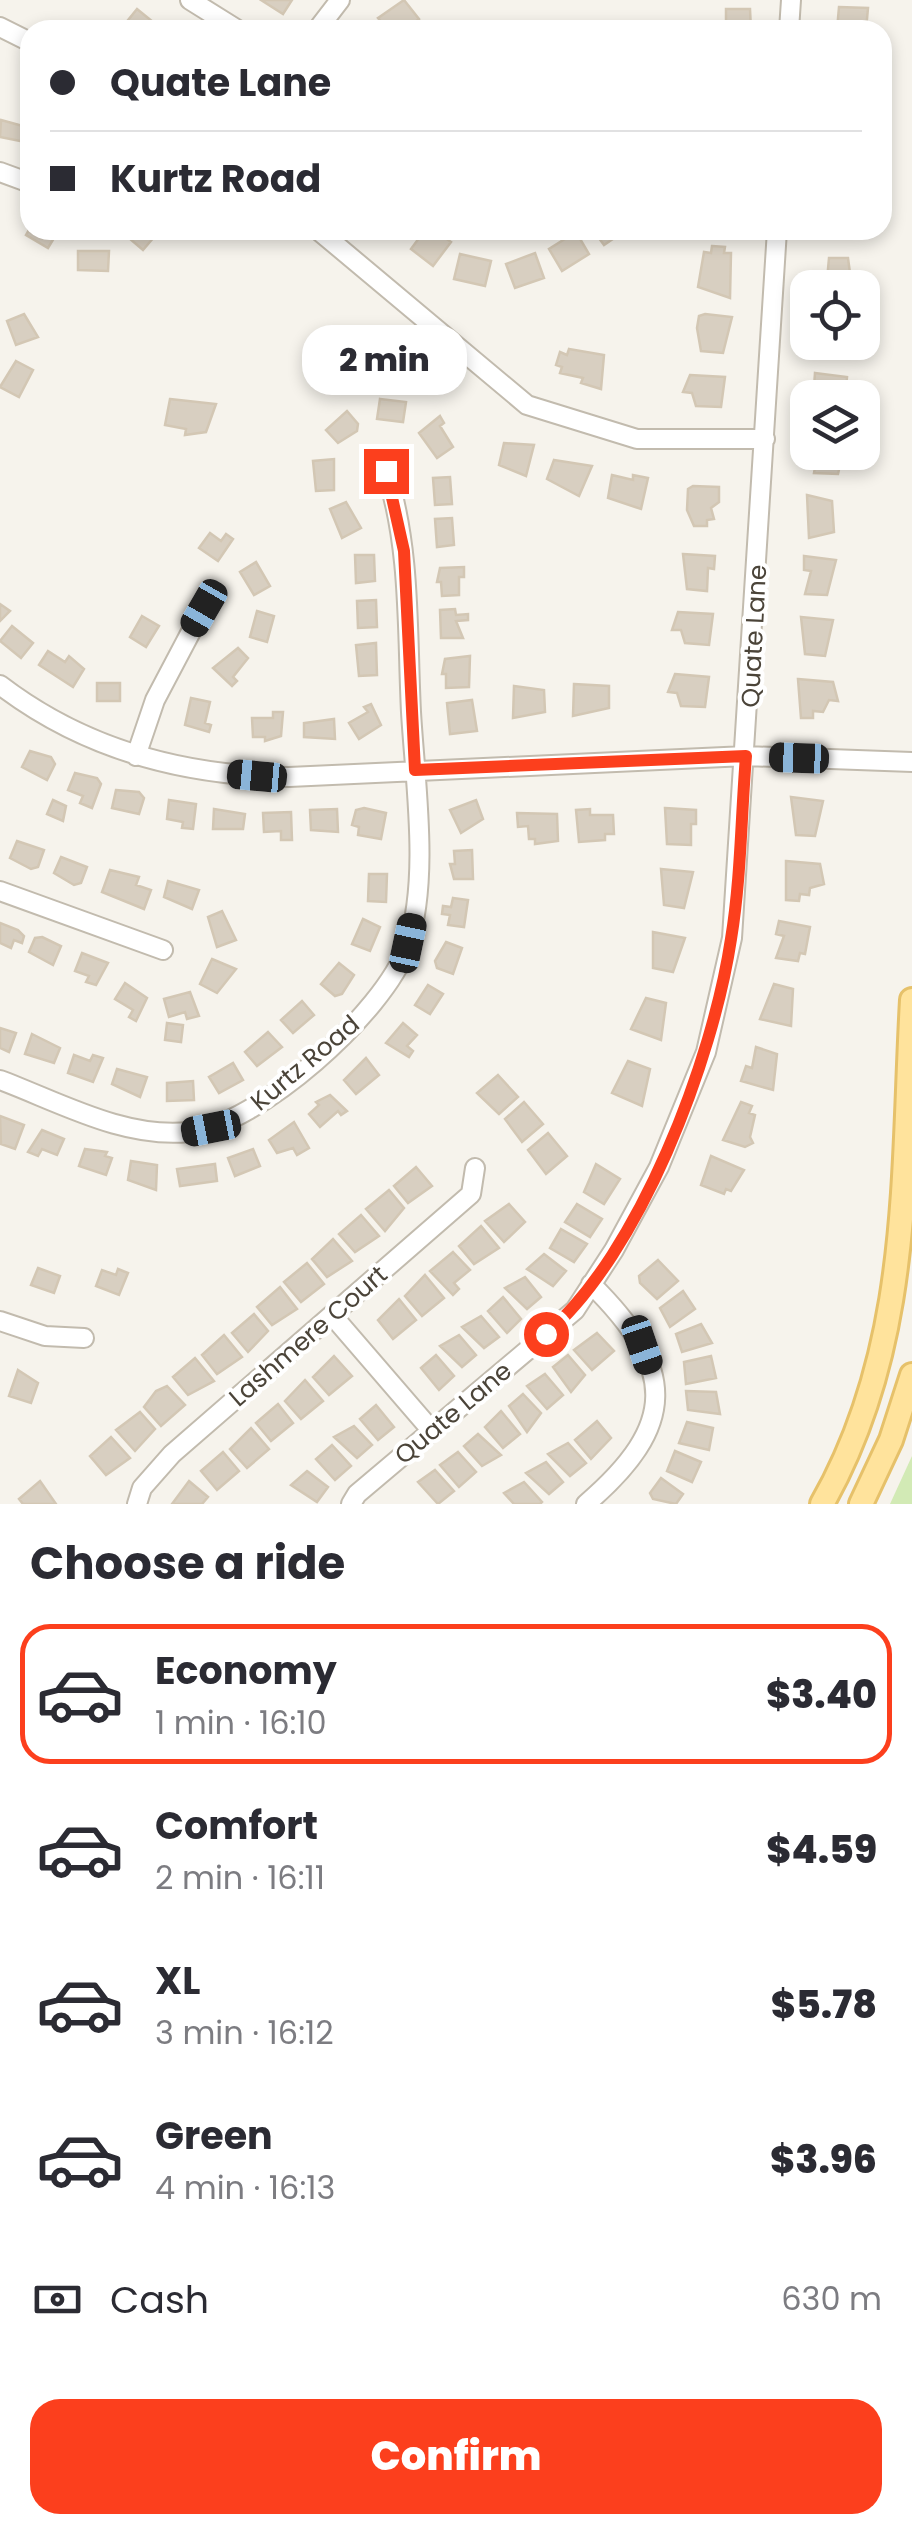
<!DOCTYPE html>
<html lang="en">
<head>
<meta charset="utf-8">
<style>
	body { margin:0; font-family:Poppins,sans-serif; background:#f2f2f3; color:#2b2b33; height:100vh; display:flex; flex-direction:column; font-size:38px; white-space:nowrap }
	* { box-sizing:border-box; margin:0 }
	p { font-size:32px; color:#7c7c81 }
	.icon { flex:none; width:55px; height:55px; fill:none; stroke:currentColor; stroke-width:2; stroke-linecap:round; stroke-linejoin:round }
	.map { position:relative; height:1504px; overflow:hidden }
	.sheet { display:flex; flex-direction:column; background:#fff; flex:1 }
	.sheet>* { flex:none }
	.guide { position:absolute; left:20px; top:20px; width:872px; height:220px; border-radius:30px; box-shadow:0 5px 15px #0003; display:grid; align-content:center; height:220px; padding:0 30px; background:#fff }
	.fabs { position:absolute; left:790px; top:270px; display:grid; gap:20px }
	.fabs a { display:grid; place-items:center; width:90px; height:90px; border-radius:20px; background:#fff; box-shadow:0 5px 15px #0003; font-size:50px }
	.end { position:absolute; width:45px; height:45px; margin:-22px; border:12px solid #fc3f1d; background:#fff; box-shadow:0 0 0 5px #fff }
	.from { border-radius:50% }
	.bubble { position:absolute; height:70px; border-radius:30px; background:#fff; box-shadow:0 5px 15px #0003; font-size:32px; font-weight:800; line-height:70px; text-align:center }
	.car { position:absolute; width:30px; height:60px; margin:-30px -15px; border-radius:12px; box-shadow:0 0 8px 2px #0007; background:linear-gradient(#222 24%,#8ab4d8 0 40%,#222 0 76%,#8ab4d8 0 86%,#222 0) }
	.guide b { display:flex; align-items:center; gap:35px; height:95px; font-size:38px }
	.guide b+b { border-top:2px solid #e1e1e2 }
	.guide i { width:25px; height:25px; background:#2b2b33 }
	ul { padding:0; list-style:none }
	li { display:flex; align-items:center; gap:30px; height:140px; margin:0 20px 15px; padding:0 10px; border:5px solid transparent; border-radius:30px }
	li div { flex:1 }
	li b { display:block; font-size:38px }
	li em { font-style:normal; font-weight:800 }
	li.on { border-color:#fc3f1d }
	li>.icon { width:90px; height:90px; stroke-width:1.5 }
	h2 { padding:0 30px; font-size:45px; line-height:120px }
	.pay { display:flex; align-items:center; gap:25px; height:110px; padding:0 30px; font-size:38px }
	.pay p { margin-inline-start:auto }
	.action { display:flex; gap:20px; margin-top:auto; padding:20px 30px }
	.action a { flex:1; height:115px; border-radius:30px; background:#fc3f1d; color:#fff; font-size:40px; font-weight:800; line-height:115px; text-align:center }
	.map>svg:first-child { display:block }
	.green { fill:#d2eab5 }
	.building { fill:#d8cfc1; stroke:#d3c7b4; stroke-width:2.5 }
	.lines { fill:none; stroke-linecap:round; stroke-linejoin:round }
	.minor-casing { stroke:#c2bbae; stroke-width:22 }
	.major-casing { stroke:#e6c16a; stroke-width:28 }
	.minor { stroke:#fff; stroke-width:18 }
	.major { stroke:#ffe39c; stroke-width:22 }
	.route { stroke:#fc3f1d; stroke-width:12 }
	.labels { text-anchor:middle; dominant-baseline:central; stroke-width:8; stroke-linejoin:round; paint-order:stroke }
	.street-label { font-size:25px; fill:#4b4439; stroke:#fff }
</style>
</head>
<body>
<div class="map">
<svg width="912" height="1504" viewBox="0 0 912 1504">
	<rect width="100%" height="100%" fill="#f6f3ec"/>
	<path class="green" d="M912 1456V1504H890Z"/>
	<path class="building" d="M261 0H292L283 14Z
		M404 0 419 19 404 30H388L378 18Z
		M839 7 868 8 866 30H837Z
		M137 9 158 26 154 30H120Z
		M726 9H750L751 30H726Z
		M1 120 30 128V143L0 137Z
		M30 228V230L57 233 48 248 26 235Z
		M160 230 143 250 129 238 131 230Z
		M425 230H434L451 242 433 266 411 249Z
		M593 230H626L604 245Z
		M576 232 589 254 562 271 549 249Z
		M712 246 725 247 724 253H731L730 298 698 287 704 252 711 253Z
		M78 251H109L108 271 78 270Z
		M535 253 544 278 515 288 506 264Z
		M460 254 491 261 485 286 454 279Z
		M829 258H848L852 288H820V280H827Z
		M24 314 38 337 16 345 7 321Z
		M705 314 732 317 723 353 701 351 697 328 699 316Z
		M569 349 604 355 601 389 581 383 583 378 560 373 562 367 556 365 560 352 567 355Z
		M16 361 33 370 19 397 0 387Z
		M815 373 847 377 845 398H817L820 388 814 387Z
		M690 375 725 377 721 407 696 406 692 393 683 392Z
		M170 399 216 404 206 432 185 435 186 429 165 425Z
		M380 399 406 402 403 422 377 419Z
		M347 411 358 424 357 431 338 443 326 430Z
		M440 416 444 423 440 426 453 447 437 458 419 433Z
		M504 443 534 445 526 476 499 465Z
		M818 452H843L838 474 814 473Z
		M334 459V490L316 491 313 461Z
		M554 460 592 466 579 496 547 479Z
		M612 475 633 480V475L648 478 641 509 608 498Z
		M450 477 452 504 435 505 433 478Z
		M693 486 719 487V502L711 508 714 519 707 520V526H694L687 510 688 489Z
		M807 495 832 501 834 532 809 538Z
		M346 502 361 528 342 538 330 509Z
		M452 518 454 545 437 547 435 519Z
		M210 533 221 541 226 534 233 539 218 561 199 548Z
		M683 554 715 556 714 569 708 568 707 591 687 589Z
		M355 555H374L375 581 356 583Z
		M804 556 836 560 827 595 805 594 811 571 804 570Z
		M256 562 270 586 254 595 240 572Z
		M464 567V577H459V595L442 596 441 582H437L440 568Z
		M376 600 377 627 358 628 357 601Z
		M0 604 10 611 0 621Z
		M455 609 456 615 468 614V620L456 621 463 638H441L440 610Z
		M257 611 274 616 267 642 250 637Z
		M678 612 713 614 709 645 685 643 681 630H672Z
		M142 616 159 626 146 647 130 637Z
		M801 617 833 620 825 656 805 654Z
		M12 626 33 643 21 658 0 641Z
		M376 643 377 675 359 676 356 645Z
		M238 648 248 658 233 677 237 681 232 686 213 668Z
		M48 651 65 662 69 656 84 669 73 687 39 665Z
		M470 656 469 687 446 688V674H442L445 659Z
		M675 674 709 677 705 707 681 706 677 693 668 692Z
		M798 679 833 682 838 701 829 700 823 712 813 711V718H801Z
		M97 683H120V701H97Z
		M574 684 609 686V708L573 716Z
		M514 686 544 690 545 712 513 718Z
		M191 698 210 702 205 723 211 725 209 732 185 725Z
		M472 700 477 731 450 734 447 703Z
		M371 704 381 725 359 739 349 723 368 712 364 707Z
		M273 712H283L281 736 265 741V737H253L252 718H273Z
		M334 719 335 739 304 737V723Z
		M30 751 51 757 55 764 47 780 22 767Z
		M75 773 97 778 101 784 92 808 80 803 83 796 68 790Z
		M116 790 139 792 144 798 139 814 112 808Z
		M791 797 823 801 815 836 796 835Z
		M53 800 66 806 63 821 47 814Z
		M169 800 196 804 193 829 182 828 183 822 167 819Z
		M476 800 483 819 461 833 450 810Z
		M364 808 386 813 381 839 358 835 359 827 352 825 356 810Z
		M665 808 696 810V824H691V845L667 844Z
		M214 809 245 814 243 829H213Z
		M337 809 338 832 311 830 310 810Z
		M590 809V815H613L614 834H605V840L579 842 576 810Z
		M291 812 292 840H281V831L264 832 263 813Z
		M517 813 557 814 558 841 535 844V839H529L528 826 518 827Z
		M17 841 44 850 38 867 31 869 10 858Z
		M472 850 473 879H454L450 864H455L454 851Z
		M61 857 87 867 81 883 74 885 54 873Z
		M786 861 820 864 824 884 810 888 809 895 800 894 799 901 786 900Z
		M661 869 693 872 684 908 664 905Z
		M110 870 139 877 136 885 151 890 144 909 102 892Z
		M369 874H387L386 902 368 901Z
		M168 881 199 890 192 909 164 897Z
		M453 898 468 900 464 927 448 925 450 915 442 914 443 906 451 907Z
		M222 911 236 940 217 947 208 917Z
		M363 919 380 927 370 951 352 944Z
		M779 921 810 927 805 954 800 953 798 961 776 958 784 936 776 934Z
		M0 923 18 930 24 936 22 943 14 940 11 948 0 943Z
		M653 932 685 938 673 972 653 968Z
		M42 937 61 946 53 965 29 952 35 938Z
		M446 942 462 948 453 974 437 968 435 961Z
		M82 953 108 963 96 985 86 982 89 976 75 971Z
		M212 959 236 969 217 993 200 984Z
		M339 963 354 975 342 994 335 996 321 984Z
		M125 983 147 998 136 1021 129 1017 133 1010 115 999Z
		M774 984 793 989 791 1026 760 1019Z
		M428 985 443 994 430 1014 415 1005Z
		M190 992 199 1016 187 1019 185 1012 169 1017 164 999Z
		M646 998 666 1003 661 1040 631 1029Z
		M302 1001 314 1015 293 1033 281 1020Z
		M167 1023 183 1025 181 1042 165 1040Z
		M403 1023 417 1035 407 1046 413 1051 409 1057 386 1043Z
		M0 1028 16 1033 9 1052 0 1048Z
		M268 1032 282 1047 257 1066 245 1052Z
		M32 1034 60 1048 54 1063 25 1054Z
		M756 1047 777 1054 773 1090 741 1081 746 1066 752 1068Z
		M74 1055 90 1061 93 1055 103 1058 93 1082 68 1073Z
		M366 1058 379 1075 356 1094 344 1080Z
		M628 1061 650 1069 642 1106 612 1093Z
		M233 1063 243 1080 219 1093 209 1077Z
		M117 1069 147 1077 140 1097 112 1084Z
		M498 1075 518 1097 499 1114 477 1093Z
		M193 1081 194 1100 167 1101V1083Z
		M330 1095 347 1111 341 1115 338 1111 320 1127 309 1114 319 1105 316 1102Z
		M524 1102 543 1124 522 1142 505 1119Z
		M741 1102 752 1106 749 1113 755 1115 750 1137 753 1143 745 1147 723 1140Z
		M0 1116 24 1125 15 1149 1 1144Z
		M294 1122 309 1148 297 1155 293 1148 277 1153 269 1140Z
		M42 1130 64 1139 57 1155 42 1149 38 1156 28 1152Z
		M548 1133 567 1156 546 1174 528 1150Z
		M85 1149 107 1152 105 1156 112 1158 106 1175 79 1166Z
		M253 1149 260 1166 235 1176 228 1158Z
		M711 1156 744 1170 731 1191 726 1189 724 1194 701 1185Z
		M131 1161 157 1165 156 1190 128 1180Z
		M215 1164 217 1181 180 1186 177 1169Z
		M596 1164 620 1179 604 1204 584 1192Z
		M416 1167 432 1186 408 1203 394 1186Z
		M389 1190 404 1208 385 1231 366 1209Z
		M509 1204 525 1222 504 1242 485 1221Z
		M577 1204 602 1219 590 1237 565 1222Z
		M361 1215 379 1236 355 1252 339 1234Z
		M481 1226 499 1248 474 1264 459 1246Z
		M561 1229 587 1244 574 1262 550 1248Z
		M333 1239 352 1261 327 1277 312 1259Z
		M453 1252 470 1270 454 1283 459 1289 453 1295 430 1271Z
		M544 1254 566 1271 553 1286 527 1269Z
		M658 1260 678 1281 657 1299 640 1283 639 1276Z
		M307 1263 324 1284 301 1302 284 1282Z
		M38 1268 60 1276 54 1293 31 1285Z
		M118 1269 128 1273 119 1295 96 1286 102 1270 116 1275Z
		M425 1275 444 1298 422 1316 405 1296Z
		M525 1277 541 1297 527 1309 505 1288Z
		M280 1287 297 1309 272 1325 257 1307Z
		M683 1291 695 1309 670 1327 660 1308Z
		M503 1297 521 1319 507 1333 488 1311Z
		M399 1299 416 1320 393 1339 378 1320Z
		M254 1314 268 1331 248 1352 232 1333Z
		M481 1316 499 1337 484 1348 462 1327Z
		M701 1324 712 1343 682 1352 676 1334Z
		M597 1333 614 1351 592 1370 574 1350Z
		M224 1335 242 1357 217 1374 202 1355Z
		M459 1335 476 1355 462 1367 440 1346Z
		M436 1355 454 1376 439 1390 421 1368Z
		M568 1355 585 1375 571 1392 553 1367Z
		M334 1356 352 1376 329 1395 313 1377Z
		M711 1356 716 1378 686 1384 684 1362Z
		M195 1358 214 1381 188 1395 173 1377Z
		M18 1370 38 1383 31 1403 9 1396Z
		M545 1374 563 1395 547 1409 527 1386Z
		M305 1380 323 1401 301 1419 285 1401Z
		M167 1386 185 1405 161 1426 144 1407 156 1391Z
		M686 1391 716 1392 720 1414 688 1410Z
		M523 1394 541 1413 527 1432 509 1406Z
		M278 1404 293 1423 271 1441 256 1423Z
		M376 1405 394 1427 378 1440 360 1419Z
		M501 1411 520 1434 503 1448 485 1427Z
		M140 1412 155 1429 135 1451 116 1430Z
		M597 1421 611 1438 591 1459 575 1440Z
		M687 1422 713 1428 709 1450 679 1443Z
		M354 1426 372 1445 357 1458 334 1437Z
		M251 1428 269 1449 247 1468 230 1449Z
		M478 1434 501 1455 482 1466 464 1446Z
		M111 1437 130 1458 106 1475 90 1456Z
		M568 1443 586 1463 570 1476 548 1454Z
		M332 1445 351 1466 335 1480 316 1459Z
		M675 1451 701 1462 692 1482 667 1471Z
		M223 1452 239 1471 217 1490 201 1471Z
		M458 1452 476 1472 459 1487 440 1465Z
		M546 1462 563 1482 549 1494 526 1473Z
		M435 1470 454 1491 438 1504 418 1482Z
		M307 1471 328 1487 317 1502 291 1485Z
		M661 1478 683 1494 676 1504 653 1499 650 1493Z
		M40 1481 56 1504H23L19 1499Z
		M189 1481 208 1497 202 1504H172Z
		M524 1482 542 1502 540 1504H514L504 1493Z"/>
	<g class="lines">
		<g class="minor-casing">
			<path id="minor" d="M190 0 238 30
				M0 27 30 42
				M317 30 340 0
				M789 30 791 0
				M0 172 30 183
				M318 230 527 405 637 439H765
				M0 685C85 750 184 776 289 777L746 756 912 762
				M136 756 155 700 204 607
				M0 891 163 950
				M0 1080C59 1102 124 1139 189 1132 257 1126 385 1012 407 947 430 880 415 782 411 712 407 632 411 548 386 471
				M332 1315 432 1431
				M0 1321 45 1336 84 1338
				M137 1504 142 1488 172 1454 471 1194 475 1168
				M351 1504 357 1494 575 1310 614 1250 659 1167 706 1052 732 938 777 230
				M586 1504C678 1425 677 1369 591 1284"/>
		</g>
		<g class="major-casing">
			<path id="major" d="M822 1504C912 1345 902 1176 912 1000
				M861 1504 891 1440 912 1375"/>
		</g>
		<use href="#minor" class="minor"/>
		<use href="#major" class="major"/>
	</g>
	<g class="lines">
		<path class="route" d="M386 471 404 551 415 770 746 756C741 816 741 879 731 939 713 1059 640 1254 546 1334"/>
	</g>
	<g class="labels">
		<g class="street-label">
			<text transform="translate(754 636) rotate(-87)">Quate Lane</text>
			<text transform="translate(305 1063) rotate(-40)">Kurtz Road</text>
			<text transform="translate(308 1336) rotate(-41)">Lashmere Court</text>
			<text transform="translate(453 1413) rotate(-40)">Quate Lane</text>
		</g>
	</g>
</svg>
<div class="fabs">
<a><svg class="icon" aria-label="locate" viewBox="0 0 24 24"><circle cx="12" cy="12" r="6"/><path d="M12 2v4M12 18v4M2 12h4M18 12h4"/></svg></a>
<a><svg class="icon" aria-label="layers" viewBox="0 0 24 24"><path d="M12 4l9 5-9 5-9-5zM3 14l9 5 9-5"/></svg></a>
</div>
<i class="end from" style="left:546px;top:1334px"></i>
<i class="end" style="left:386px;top:471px"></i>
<div class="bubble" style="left:302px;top:325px;width:165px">2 min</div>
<i class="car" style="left:204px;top:608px;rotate:210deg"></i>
<i class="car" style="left:799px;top:758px;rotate:272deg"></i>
<i class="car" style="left:257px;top:776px;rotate:275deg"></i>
<i class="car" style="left:408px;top:943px;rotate:12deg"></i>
<i class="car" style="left:211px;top:1128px;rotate:259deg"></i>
<i class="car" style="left:642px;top:1345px;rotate:161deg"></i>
<div class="guide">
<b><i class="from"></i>Quate Lane</b>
<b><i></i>Kurtz Road</b>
</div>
</div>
<section class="sheet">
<h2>Choose a ride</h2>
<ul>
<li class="on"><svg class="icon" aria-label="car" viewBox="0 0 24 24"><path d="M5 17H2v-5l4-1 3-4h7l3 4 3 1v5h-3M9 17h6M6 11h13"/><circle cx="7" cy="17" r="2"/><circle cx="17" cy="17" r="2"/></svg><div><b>Economy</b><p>1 min · 16:10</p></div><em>$3.40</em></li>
<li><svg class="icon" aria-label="car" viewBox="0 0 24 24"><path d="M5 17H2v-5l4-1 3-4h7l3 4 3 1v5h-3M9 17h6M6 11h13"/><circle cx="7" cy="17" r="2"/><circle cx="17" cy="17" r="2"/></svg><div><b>Comfort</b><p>2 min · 16:11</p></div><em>$4.59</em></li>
<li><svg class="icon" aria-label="car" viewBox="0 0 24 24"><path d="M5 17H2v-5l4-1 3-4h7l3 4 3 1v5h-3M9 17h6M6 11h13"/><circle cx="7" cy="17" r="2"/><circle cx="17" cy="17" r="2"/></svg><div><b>XL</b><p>3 min · 16:12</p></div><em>$5.78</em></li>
<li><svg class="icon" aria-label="car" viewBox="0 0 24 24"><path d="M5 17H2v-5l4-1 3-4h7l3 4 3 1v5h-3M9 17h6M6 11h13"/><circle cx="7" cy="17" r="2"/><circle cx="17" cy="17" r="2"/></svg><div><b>Green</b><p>4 min · 16:13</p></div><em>$3.96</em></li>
</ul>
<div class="pay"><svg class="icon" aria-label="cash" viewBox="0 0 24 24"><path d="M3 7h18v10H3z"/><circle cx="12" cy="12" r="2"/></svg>Cash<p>630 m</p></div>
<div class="action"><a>Confirm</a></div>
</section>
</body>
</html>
